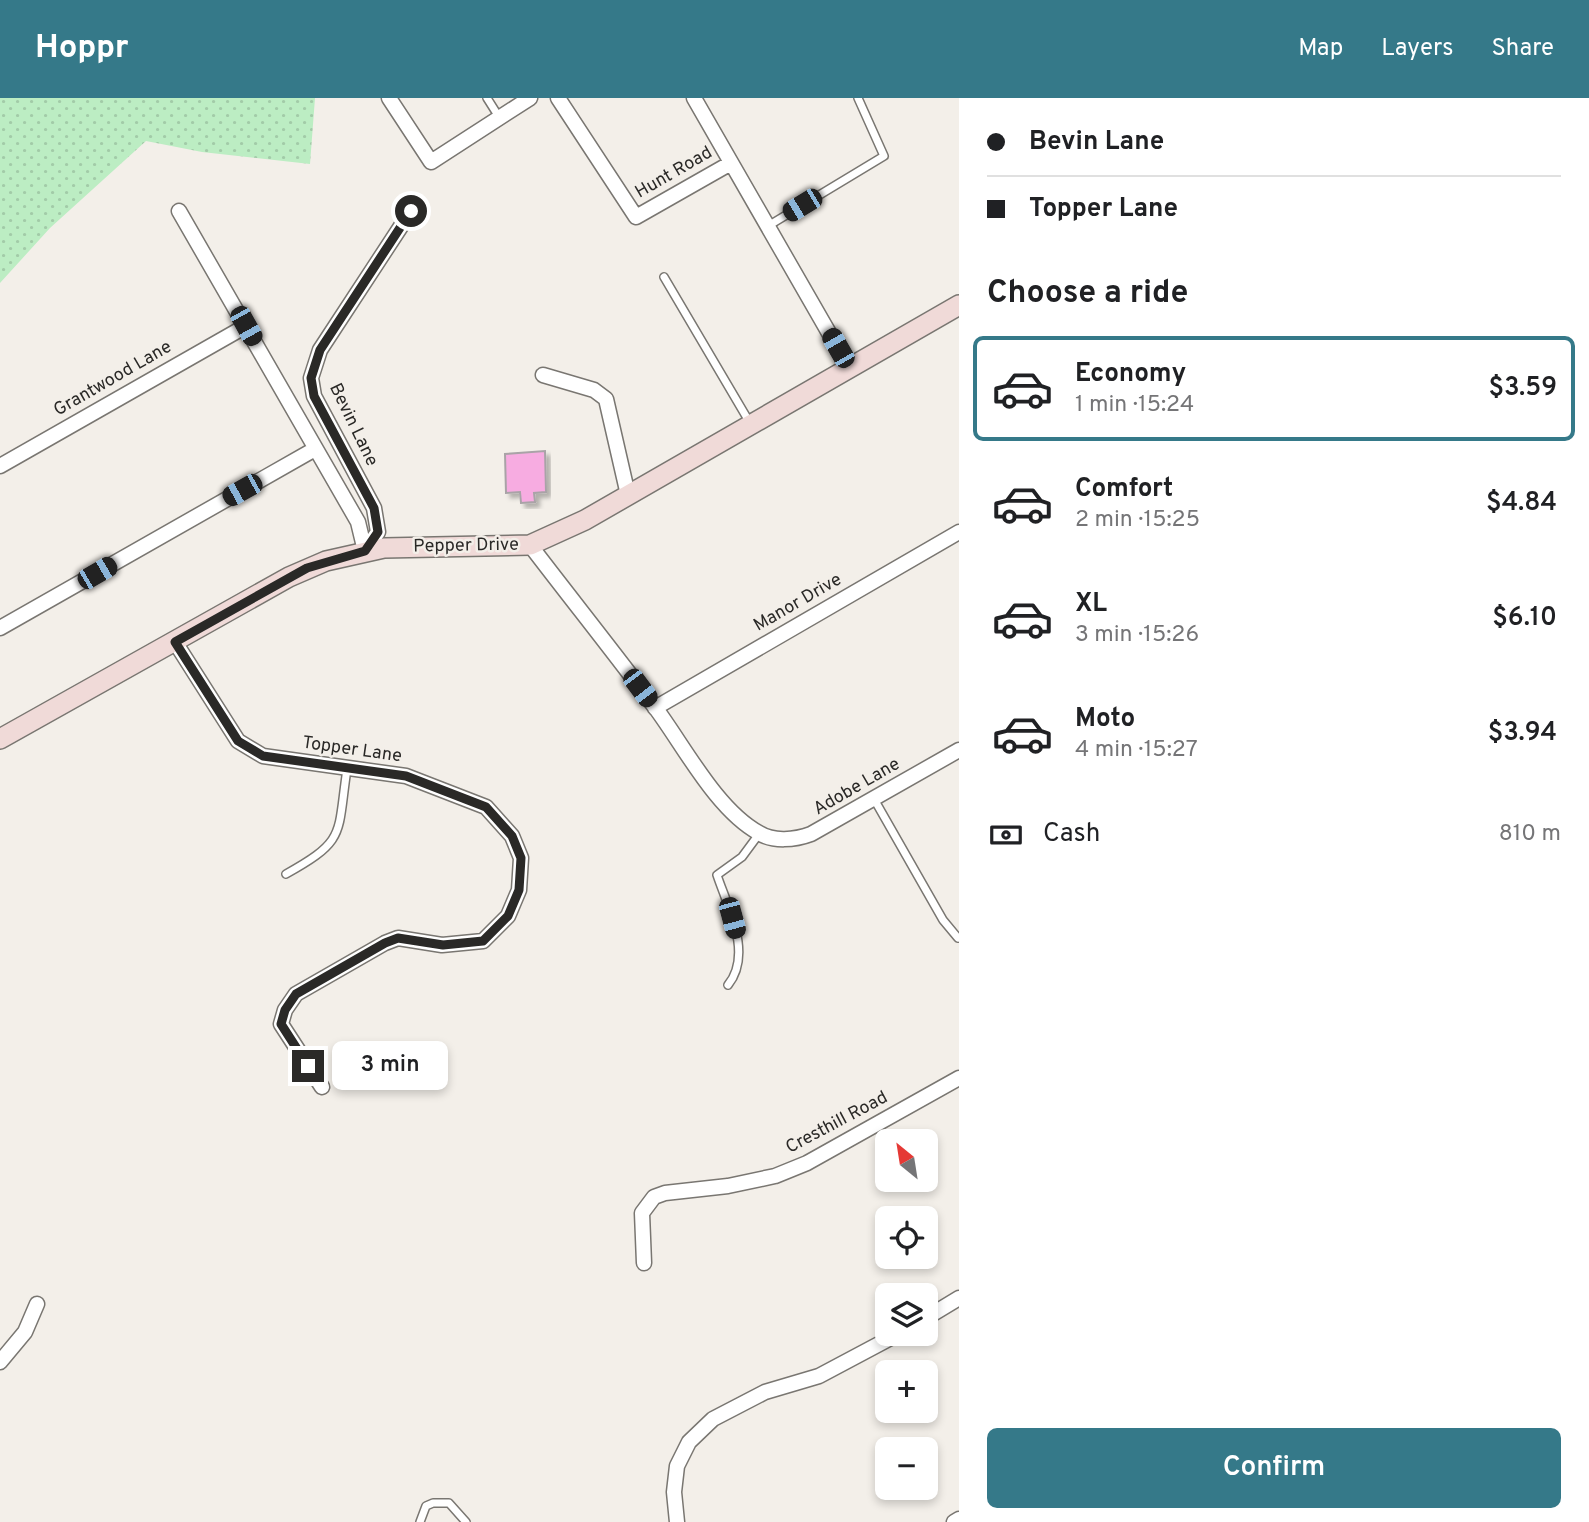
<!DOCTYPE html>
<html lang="en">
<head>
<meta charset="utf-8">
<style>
	body { margin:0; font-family:Overpass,sans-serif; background:#f6f6f6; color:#202124; height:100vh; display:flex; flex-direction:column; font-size:26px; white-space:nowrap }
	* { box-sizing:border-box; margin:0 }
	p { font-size:23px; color:#757577 }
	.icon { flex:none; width:38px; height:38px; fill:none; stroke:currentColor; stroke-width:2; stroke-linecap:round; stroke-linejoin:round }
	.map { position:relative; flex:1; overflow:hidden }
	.sheet { display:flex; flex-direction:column; background:#fff; width:630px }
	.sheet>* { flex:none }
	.banner { display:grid; align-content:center; height:154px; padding:0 28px; background:#fff }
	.needle { width:46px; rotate:330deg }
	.controls { position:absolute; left:875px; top:1031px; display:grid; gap:14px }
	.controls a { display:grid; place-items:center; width:63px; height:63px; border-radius:10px; background:#fff; box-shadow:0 4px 10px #0003; font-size:35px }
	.end { position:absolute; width:32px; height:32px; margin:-16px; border:9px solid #2a2927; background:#fff; box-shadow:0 0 0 4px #fff }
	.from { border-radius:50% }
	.bubble { position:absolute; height:49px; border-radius:10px; background:#fff; box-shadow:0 4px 10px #0003; font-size:23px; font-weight:600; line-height:49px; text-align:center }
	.car { position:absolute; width:21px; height:42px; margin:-21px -10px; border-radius:9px; box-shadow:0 0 5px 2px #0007; background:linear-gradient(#222 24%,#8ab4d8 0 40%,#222 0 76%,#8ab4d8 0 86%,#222 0) }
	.banner b { display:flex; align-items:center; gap:24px; height:66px; font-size:26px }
	.banner b+b { border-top:2px solid #e0e0e0 }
	.banner i { width:18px; height:18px; background:#202124 }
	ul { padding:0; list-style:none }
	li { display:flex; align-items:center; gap:21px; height:105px; margin:0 14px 10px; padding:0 14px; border:4px solid transparent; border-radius:10px }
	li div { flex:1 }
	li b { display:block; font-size:26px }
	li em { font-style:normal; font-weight:600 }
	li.active { border-color:#357989 }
	li>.icon { width:63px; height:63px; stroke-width:1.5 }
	h2 { padding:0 28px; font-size:32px; line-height:84px }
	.pay { display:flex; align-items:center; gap:18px; height:77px; padding:0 28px; font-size:26px }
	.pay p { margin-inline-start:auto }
	.primary-button { display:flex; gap:14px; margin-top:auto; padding:14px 28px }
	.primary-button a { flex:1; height:80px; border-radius:10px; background:#357989; color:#fff; font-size:28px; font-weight:600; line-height:80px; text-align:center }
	header { display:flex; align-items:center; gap:42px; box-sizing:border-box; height:98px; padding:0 35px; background:#357989; color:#fff }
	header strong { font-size:33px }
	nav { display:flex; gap:38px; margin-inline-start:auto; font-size:24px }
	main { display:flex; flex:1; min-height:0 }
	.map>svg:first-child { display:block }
	.green { fill:url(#green-dots) }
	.building { fill:#f7ace1; stroke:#a9a3a7; stroke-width:2; filter:url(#shadow) }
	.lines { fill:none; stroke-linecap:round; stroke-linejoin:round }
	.lane-casing { stroke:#797671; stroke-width:10 }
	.street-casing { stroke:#797671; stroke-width:17 }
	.secondary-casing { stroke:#797671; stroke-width:22 }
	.lane { stroke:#fff; stroke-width:7 }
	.street { stroke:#fff; stroke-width:14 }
	.secondary { stroke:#f0dad8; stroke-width:19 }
	.route { stroke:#2a2927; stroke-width:9 }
	.labels { text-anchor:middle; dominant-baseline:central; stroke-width:5; stroke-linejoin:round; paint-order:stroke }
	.street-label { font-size:18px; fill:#2a2927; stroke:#f3efe9 }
</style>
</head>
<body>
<header>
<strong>Hoppr</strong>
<nav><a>Map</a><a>Layers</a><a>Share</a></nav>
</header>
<main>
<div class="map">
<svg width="959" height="1424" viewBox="0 0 959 1424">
	<defs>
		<pattern id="green-dots" width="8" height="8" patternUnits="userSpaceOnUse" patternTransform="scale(1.75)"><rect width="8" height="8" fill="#bcedc3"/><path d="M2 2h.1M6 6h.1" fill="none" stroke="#a2cba8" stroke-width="1.8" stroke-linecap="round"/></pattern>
		<filter id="shadow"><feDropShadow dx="4.5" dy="4.5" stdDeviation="2" flood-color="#0004"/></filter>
	</defs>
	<rect width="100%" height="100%" fill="#f3efe9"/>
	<path class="green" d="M0 0H315L310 66 202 54 146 43 50 130 0 185Z"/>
	<path class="building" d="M545 353 546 394 534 395 535 404 521 405 520 394 506 395 505 356Z"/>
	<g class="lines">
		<g class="lane-casing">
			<path id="lane" d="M487 0 499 19
				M768 128 884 58 858 0
				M664 179 750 325
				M874 701 943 822 958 840
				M286 776C347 742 337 737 347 671
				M728 887C753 856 728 810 717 777L742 759 759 736
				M420 1424 426 1408 433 1405H449L466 1424"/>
		</g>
		<g class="street-casing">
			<path id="street" d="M389 0 431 64 530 0
				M558 0 636 119 731 65
				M694 0 848 268
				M179 113 358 424 365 453
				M543 277 594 292 606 301 628 397
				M0 368 246 228
				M530 447C572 502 616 557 657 612 685 650 717 712 759 735 773 744 795 742 811 736L959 652
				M365 453 378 434 374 410 314 298 311 280 320 252 411 113
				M0 530 315 351
				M175 544 238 643 263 658 406 678 486 709 512 738 521 760 519 792 508 818 483 843 442 847 398 840 385 845 296 896 285 912 281 926 322 989
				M655 610 959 434
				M644 1165 642 1115 654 1099 665 1095 728 1088 775 1078 807 1065 959 980
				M926 1220 959 1200
				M0 1264 25 1234 37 1206
				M677 1424 674 1394 677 1368 689 1344 713 1321 765 1294 819 1278 898 1236
				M954 1424 959 1421"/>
		</g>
		<g class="secondary-casing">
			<path id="secondary" d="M0 641 289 479 326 463 384 450 530 447 585 422 959 207"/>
		</g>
		<use href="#lane" class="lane"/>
		<use href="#street" class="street"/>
		<use href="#secondary" class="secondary"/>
	</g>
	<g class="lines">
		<path class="route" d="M308 968 281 926 285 912 296 896 385 845 398 840 443 847 483 843 508 818 519 792 521 760 512 738 486 709 406 678 263 658 238 643 175 544 307 470 365 453 378 434 374 410 314 298 311 280 320 252 411 113"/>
	</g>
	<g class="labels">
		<g class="street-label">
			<text transform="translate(674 75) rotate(-30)">Hunt Road</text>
			<text transform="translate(113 281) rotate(-30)">Grantwood Lane</text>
			<text transform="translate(353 327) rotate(64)">Bevin Lane</text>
			<text transform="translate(466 448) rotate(-1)">Pepper Drive</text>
			<text transform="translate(798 505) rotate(-30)">Manor Drive</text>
			<text transform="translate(352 652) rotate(8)">Topper Lane</text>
			<text transform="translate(857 689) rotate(-30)">Adobe Lane</text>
			<text transform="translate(837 1025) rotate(-28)">Cresthill Road</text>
		</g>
	</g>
</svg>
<div class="controls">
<a><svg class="needle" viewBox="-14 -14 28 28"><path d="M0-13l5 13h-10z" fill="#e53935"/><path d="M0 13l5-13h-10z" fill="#757577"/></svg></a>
<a><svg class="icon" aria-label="locate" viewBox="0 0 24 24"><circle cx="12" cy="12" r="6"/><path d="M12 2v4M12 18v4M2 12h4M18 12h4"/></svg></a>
<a><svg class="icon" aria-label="layers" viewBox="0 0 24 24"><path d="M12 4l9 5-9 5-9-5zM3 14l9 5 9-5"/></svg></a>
<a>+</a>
<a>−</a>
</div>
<i class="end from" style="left:411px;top:113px"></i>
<i class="end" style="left:308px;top:968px"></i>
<div class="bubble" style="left:332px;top:943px;width:116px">3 min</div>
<i class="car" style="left:802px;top:107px;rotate:239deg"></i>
<i class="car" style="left:246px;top:228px;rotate:151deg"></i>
<i class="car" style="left:838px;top:250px;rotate:330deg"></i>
<i class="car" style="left:242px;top:392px;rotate:241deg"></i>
<i class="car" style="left:97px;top:475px;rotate:60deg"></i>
<i class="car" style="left:640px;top:590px;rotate:143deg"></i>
<i class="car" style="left:732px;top:820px;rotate:165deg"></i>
</div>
<section class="sheet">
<div class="banner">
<b><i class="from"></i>Bevin Lane</b>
<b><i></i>Topper Lane</b>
</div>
<h2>Choose a ride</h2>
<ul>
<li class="active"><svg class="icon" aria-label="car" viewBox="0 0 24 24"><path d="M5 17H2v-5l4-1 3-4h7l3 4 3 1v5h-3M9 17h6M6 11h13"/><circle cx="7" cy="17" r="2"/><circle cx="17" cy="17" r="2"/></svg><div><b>Economy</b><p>1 min · 15:24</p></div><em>$3.59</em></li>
<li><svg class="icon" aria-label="car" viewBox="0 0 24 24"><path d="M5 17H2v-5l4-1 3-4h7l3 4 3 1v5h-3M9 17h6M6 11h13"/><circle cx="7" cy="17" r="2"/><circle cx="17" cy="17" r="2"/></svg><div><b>Comfort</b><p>2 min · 15:25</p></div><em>$4.84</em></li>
<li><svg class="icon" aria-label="car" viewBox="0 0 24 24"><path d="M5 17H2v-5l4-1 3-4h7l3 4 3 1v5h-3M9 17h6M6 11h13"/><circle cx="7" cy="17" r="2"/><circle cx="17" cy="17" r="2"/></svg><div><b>XL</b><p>3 min · 15:26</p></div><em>$6.10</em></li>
<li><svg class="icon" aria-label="car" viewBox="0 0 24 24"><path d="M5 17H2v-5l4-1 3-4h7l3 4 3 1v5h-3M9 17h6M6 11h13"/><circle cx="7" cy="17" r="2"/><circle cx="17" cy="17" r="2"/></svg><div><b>Moto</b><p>4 min · 15:27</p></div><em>$3.94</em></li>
</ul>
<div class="pay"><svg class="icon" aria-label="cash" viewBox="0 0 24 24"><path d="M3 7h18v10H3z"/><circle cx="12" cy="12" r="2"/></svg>Cash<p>810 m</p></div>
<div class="primary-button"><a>Confirm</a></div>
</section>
</main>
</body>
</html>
